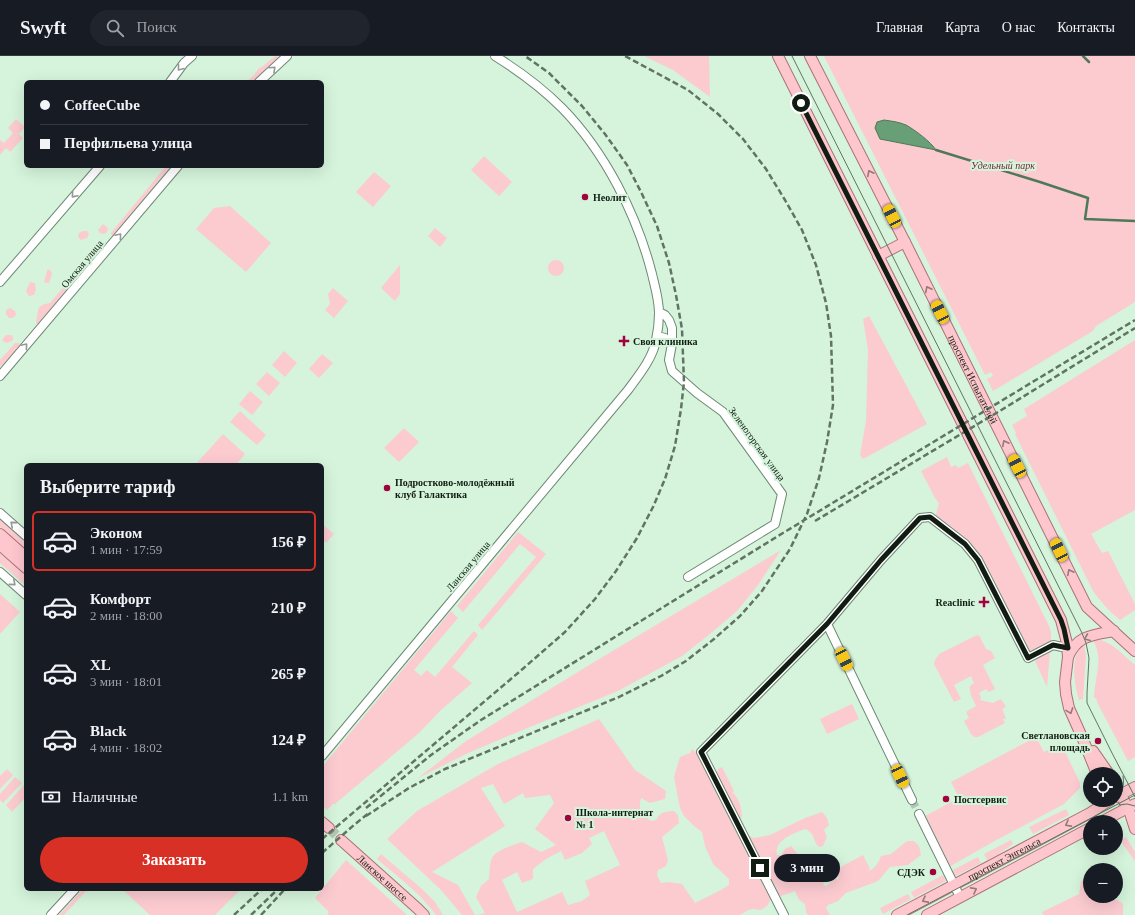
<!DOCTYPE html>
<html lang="ru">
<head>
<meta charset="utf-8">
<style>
	body { margin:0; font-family:"Times New Roman",serif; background:#20242c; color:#f1f3f6; height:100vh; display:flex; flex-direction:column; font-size:15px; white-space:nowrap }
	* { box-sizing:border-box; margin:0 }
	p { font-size:13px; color:#9ea1a6 }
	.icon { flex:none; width:22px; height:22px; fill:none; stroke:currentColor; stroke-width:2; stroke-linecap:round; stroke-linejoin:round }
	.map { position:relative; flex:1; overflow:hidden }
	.panel { position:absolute; left:24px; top:407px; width:300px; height:428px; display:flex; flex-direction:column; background:#171b24; border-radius:6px; box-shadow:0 4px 16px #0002 }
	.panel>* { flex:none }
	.hud { position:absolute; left:24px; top:24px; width:300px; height:88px; border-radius:6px; box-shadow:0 4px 16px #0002; display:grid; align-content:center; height:88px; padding:0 16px; background:#171b24 }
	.fabs { position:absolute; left:1083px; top:711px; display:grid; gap:8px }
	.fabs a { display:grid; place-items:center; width:40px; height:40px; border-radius:50%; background:#171b24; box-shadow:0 4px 16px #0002; font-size:20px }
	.end { position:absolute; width:18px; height:18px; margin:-9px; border:5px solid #111c13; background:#fff; box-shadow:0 0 0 2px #fff }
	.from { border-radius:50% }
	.bubble { position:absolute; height:28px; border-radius:14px; background:#171b24; box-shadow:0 4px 16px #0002; font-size:13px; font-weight:600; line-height:28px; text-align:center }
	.car { position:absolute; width:12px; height:24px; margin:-12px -6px; border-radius:5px; box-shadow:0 0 3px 1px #0007; background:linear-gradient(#f5c518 24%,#345 0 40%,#f5c518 0 76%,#345 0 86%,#f5c518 0) }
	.hud b { display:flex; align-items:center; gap:14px; height:38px; font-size:15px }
	.hud b+b { border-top:1px solid #363941 }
	.hud i { width:10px; height:10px; background:#f1f3f6 }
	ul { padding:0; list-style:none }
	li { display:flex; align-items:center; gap:12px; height:60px; margin:0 8px 6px; padding:0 8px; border:2px solid transparent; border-radius:6px }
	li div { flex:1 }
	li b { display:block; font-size:15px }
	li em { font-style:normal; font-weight:600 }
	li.current { border-color:#d93025 }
	li>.icon { width:36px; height:36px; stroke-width:1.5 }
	h2 { padding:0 16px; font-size:18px; line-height:48px }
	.pay { display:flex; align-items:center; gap:10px; height:44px; padding:0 16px; font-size:15px }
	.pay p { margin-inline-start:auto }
	.button { display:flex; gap:8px; margin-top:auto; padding:8px 16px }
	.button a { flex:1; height:46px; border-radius:24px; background:#d93025; color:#fff; font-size:16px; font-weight:600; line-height:46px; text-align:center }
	header { display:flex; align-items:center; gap:24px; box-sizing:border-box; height:56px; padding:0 20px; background:#171b24; border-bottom:1px solid #363941 }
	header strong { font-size:19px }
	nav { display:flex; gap:22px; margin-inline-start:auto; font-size:14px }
	.search { width:280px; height:36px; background:#20242c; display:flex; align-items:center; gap:10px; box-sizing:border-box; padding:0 14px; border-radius:22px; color:#9ea1a6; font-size:15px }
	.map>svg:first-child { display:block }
	.green { fill:#fbcbd0; fill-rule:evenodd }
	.water { fill:#699f76; stroke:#4f7858 }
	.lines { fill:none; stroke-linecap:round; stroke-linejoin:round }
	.stream { stroke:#4f7858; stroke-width:2.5 }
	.minor-tunnel { stroke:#aec9b3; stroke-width:8; stroke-dasharray:8 4; stroke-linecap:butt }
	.major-tunnel { stroke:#aec9b3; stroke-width:10; stroke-dasharray:10 5; stroke-linecap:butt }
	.minor-casing { stroke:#6d8973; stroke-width:10 }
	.major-casing { stroke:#aa7277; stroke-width:12 }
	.minor { stroke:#fff; stroke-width:8 }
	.major { stroke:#fec7ce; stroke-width:10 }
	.tram { stroke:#617464; stroke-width:1 }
	.rail { stroke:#617464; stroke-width:2.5; stroke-dasharray:6 3; stroke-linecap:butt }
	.oneway { stroke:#949995 }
	.oneway2 { stroke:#937a7a }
	.route { stroke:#111c13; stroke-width:5 }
	.poi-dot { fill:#a1013c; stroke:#d5f4db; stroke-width:1.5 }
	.labels { text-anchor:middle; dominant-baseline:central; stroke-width:4; stroke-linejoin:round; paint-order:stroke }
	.park-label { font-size:10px; font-style:italic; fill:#762536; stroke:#d5f4db }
	.poi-label { font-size:10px; font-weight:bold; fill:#111c13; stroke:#d5f4db; text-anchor:start }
	.street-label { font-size:10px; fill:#111c13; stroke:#d5f4db }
</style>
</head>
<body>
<header>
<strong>Swyft</strong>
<div class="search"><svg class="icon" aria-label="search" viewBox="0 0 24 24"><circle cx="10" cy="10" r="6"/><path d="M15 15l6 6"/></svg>Поиск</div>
<nav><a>Главная</a><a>Карта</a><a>О нас</a><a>Контакты</a></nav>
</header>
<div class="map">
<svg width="1135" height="859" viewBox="0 0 1135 859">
	<rect width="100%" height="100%" fill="#d5f4db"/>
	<path class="green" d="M277 0 278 3 253 26H246L254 19 259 12C266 10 269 2 277 0Z
		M644 0H709L710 41 673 14Z
		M824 0H1135V246L1096 270 1093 275 993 335 987 323 993 320 991 316 985 319Z
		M16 63 25 71 19 78 23 82 10 96 6 92 0 99V84L4 87 13 77 8 72Z
		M484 100 512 126 499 140 471 114Z
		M166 110H173L114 181H112L111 177 115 172Z
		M374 116 391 130 373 151 356 136Z
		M230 150 271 187 246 216 196 173 214 152Z
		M103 168 108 172 107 176 104 178 100 177 98 174Z
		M435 172 447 182 440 191 428 180Z
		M83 175H87L89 178 87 182 81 184 78 181 79 177Z
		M94 195H97L98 200 38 269 36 267C39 255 35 249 50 247Z
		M548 212a8 8 0 1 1 16 0a8 8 0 1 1-16 0Z
		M400 209V238L395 245 381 232Z
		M48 213 51 215 52 218 49 227H47L44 226 47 215Z
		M30 226 35 227 36 234 34 239 29 240 26 235Z
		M333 232 348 245 334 262 325 254 330 248 328 238Z
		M10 252 15 255 16 259 13 262H9L6 258V254Z
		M869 260 927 368 863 403 860 399 866 365 868 294 863 263Z
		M6 279H11L13 281V284C8 287 6 288 2 284Z
		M1135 284V454L1091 478 1102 497 1108 495 1135 548V554L1120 564C1109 555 1101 546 1093 535L1015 378 1016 377 1012 369 1027 360 1024 353Z
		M15 287H19L20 290 7 306 1 310H0V304Z
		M284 295 297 307 285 321 272 309Z
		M322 298 333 307 319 322 309 313Z
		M267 316 280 327 269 340 256 328Z
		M250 335 263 346 252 359 239 348Z
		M240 355 266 379 257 389 230 366Z
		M404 372 419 386 399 406 384 392Z
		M223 378 245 398 236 409H195Z
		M947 401 951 411 956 409 958 412 968 407 1049 570 1051 576V587L1030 598 995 530 982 502 967 484 935 462 939 447 935 442 921 415Z
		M0 463 26 486V494L0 471Z
		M322 468 334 478 326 487 322 483Z
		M518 476 546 498 482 574 478 569 536 501 520 488 463 556 457 550Z
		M781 494 758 529 737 555 710 578 682 600 618 635 508 680 466 698 418 722 466 685 586 611Z
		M0 497 26 519V530L0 507Z
		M0 538 20 556 0 578Z
		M451 555 458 562 414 614 421 620 427 614 435 621 474 575 478 579 452 611 472 627 440 655 419 677 335 748H333L327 754 322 749V711Z
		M978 579 980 581 986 593 991 595 995 602 983 609 995 633 989 636 986 633 979 637 981 641 980 644 993 647 1001 643 1006 651 1002 653 1006 662 1003 663 1005 667 978 681H974L971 678 964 665 969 662 966 656 976 650C973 643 969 638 970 630L974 627 971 620 954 629 961 643 954 646 934 608 935 604 939 598 975 580Z
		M1093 583C1110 583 1123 599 1135 609V701L1128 705 1098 648 1096 642H1094C1094 628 1100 613 1098 598 1097 593 1095 588 1093 583Z
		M1084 587 1086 600 1083 643 1079 644C1075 631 1071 607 1078 595 1079 592 1082 590 1084 587Z
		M1050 595 1047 631 1035 605 1037 602Z
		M852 648 859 663 827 678 820 663Z
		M599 663 635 714 666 735 665 743 650 747 641 742C638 756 641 758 651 765L656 764C661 755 665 756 674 755L678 759 679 767 662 781 668 804 666 810 658 814 657 819 661 827 669 826 682 828 695 847 721 834 729 829V823L713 808 705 790 702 776 694 770 684 760 680 752 674 721 680 701 690 697 692 693 700 700 706 714 718 715V713L722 711 734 735 732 736C739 742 741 750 742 760L736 769 741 777 754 782 770 779 805 762 822 756 827 762 829 769 824 774 827 781 823 790 819 791 816 788 812 778 806 773C795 776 773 785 777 799H781L785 793 791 790 806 809 821 805 827 801 834 802 837 805V812L828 816 823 829 826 830 835 823H839L835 814 863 799 870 813 867 815C875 814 878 807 881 800L891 798 907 785H914L919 790 921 799 908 809 890 811 878 825 846 837 838 845 828 849 826 852 830 859H808L806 856 805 848 799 844 795 835 781 840 774 838 767 850 761 854 753 853 748 854 740 859H477L485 857 476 841 481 830 489 823C490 816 489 806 493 800 499 793 514 789 522 786L541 796 556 789 535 773 554 747 550 739 525 742 523 737 504 748 493 728 481 732 505 770 432 816 458 829 475 859H462L441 834 387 783 417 755 498 708ZM604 775 620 809 585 825 590 839 582 845 568 849 562 836 517 856 502 824 517 816 522 827 533 823V813L546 803 561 795 565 804 582 797 592 788 589 782Z
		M1036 681 1044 696 1061 687 1080 727V732L1064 748 991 787 949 811 923 761 959 742 951 726Z
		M7 713 13 719 0 733V720Z
		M15 721 22 727 3 747 0 744V738Z
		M24 729 26 731V741L12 756 6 749Z
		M1066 753 1069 759 1033 778 1029 771Z
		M1126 781 1135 796V805L1122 787V784Z
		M1011 784 1013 788 997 799 987 804 984 798Z
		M381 798 422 833 435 846 443 859H436C420 837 397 820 377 803Z
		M978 801 981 807 954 821 951 815Z
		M346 804 407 859H327L329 856 315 842Z
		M943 819 946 825 914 842 911 836Z
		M1090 821V840H1111L1123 848V859H1043L1042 856 1079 838 1081 825Z
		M83 833H88L64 859H59Z
		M122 833H241L215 859H150Z
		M908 838 911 843 883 858 880 852Z"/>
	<path class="water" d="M884 64C891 65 899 66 906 69 915 74 931 86 936 94L880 83 875 72 877 66Z"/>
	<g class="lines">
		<path class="stream" d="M1083 0 1089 6
			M936 94 1040 126 1088 142 1085 163 1135 165"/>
		<path class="minor-tunnel" d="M912 744 919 758"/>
		<path class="major-tunnel" d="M329 772 341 784"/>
		<g class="minor-casing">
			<path id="minor" d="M170 26 184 7 192 0
				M259 26 287 0
				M0 226 100 110
				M659 256 665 259 669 264 672 272V288L669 304 672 315 697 337 723 356 782 438 775 468 688 521
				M657 280 665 282 672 288
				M0 320 178 110
				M0 457 26 480
				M0 516 26 539
				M827 568 912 744
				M322 700 628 334C639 319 653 302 656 284 658 275 659 266 659 257 659 244 655 231 652 218 637 159 605 96 562 52 542 32 519 15 495 0
				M919 758 960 841
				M51 859 75 833
				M784 859 701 696 827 568 881 504 920 462 930 461 965 488 978 504 1028 602 1053 589 1067 592"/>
		</g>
		<g class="major-casing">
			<g id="major">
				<path d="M778 0 1061 564 1067 587 1068 601 1065 626 1066 638 1069 652 1082 681 1097 718"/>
				<path id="s1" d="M810 0 905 186 1087 551 1135 595"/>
				<path d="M878 200 905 186"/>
				<path d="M0 478 26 501"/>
				<path d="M0 489 26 512"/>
				<path d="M1068 601C1077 579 1093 579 1114 575"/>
				<path d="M1093 695 1109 718"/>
				<path d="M1116 730 1129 754 1135 773"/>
				<path d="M1116 741 1135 731"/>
				<path d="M322 766 329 772"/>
				<path d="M1101 766 1135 748"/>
				<path id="s2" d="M341 784 417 852 424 859"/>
				<path id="s3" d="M897 859 1090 757 1110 744"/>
				<path d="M927 859 1090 772"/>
			</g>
		</g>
		<use href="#minor" class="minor"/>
		<use href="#major" class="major"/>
		<path class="tram" d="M792 0 1082 577 1086 587 1089 602 1087 637V647L1112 697 1135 741
			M1113 749C1121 742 1125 731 1123 720
			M1119 749 1127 748 1135 750
			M907 859 1135 739"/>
		<path class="rail" d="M815 465 1003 353 1135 272
			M366 752 431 699 481 664 778 480 1135 264
			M366 760 409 732 445 713 619 641 661 620 686 605 714 583 740 560 762 535 790 493 807 458 819 422 827 386 833 349 831 280 826 247 816 209 802 174 785 144 766 113 743 83 718 58 688 34 625 0
			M322 783 518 617 565 576 595 543 616 515 637 482 653 451 665 423 675 390 681 353 684 326 682 273 676 239 669 207 657 170 641 136 627 109 605 78 582 50 549 17 525 0
			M322 797 354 769 370 756
			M234 859 262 833
			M251 859 278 833
			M261 859 285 833"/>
	</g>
	<defs><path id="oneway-chevron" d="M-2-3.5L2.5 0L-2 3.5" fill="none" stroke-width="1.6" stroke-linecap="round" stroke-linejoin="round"/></defs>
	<g class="oneway">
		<use href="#oneway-chevron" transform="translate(180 12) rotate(128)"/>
		<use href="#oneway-chevron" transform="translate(273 13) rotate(-43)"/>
		<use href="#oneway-chevron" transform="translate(74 139) rotate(131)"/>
		<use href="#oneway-chevron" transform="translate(119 180) rotate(-50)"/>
		<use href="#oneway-chevron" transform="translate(25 290) rotate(-50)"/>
		<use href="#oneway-chevron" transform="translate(13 468) rotate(-139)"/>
		<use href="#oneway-chevron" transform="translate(13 527) rotate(41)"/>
	</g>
	<g class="oneway2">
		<use href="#oneway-chevron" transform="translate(870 117) rotate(-117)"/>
		<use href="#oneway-chevron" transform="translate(928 233) rotate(-117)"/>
		<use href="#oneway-chevron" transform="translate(1005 387) rotate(-117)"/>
		<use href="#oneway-chevron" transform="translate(1070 516) rotate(-117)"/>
		<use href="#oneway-chevron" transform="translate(1087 582) rotate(157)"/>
		<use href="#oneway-chevron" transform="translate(1070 655) rotate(70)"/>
		<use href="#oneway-chevron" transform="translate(1068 768) rotate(152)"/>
		<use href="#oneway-chevron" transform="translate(974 834) rotate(-28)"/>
		<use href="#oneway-chevron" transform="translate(925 844) rotate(152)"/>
	</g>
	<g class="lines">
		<path class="route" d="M760 812 701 696 827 568 881 504 920 462 930 461 965 488 978 504 1028 602 1053 589 1068 592 1064 573 1061 564 801 47"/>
	</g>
	<g class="poi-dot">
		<circle cx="585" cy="141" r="4"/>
		<path d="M622 279h4v4h4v4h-4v4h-4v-4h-4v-4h4z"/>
		<circle cx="387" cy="432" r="4"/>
		<path d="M982 540h4v4h4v4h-4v4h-4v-4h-4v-4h4z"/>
		<circle cx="1098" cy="685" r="4"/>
		<circle cx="946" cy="743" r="4"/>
		<circle cx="568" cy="762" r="4"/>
		<circle cx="933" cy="816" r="4"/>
	</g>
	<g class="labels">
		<g class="park-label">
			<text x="1003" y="109">Удельный парк</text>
		</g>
		<g class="poi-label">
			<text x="593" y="141">Неолит</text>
			<text x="633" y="285">Своя клиника</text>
			<text x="395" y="426">Подростково-молодёжный<tspan x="395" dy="12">клуб Галактика</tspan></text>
			<text x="975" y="546" text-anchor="end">Reaclinic</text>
			<text x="1090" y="679" text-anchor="end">Светлановская<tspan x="1090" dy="12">площадь</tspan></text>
			<text x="954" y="743">Постсервис</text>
			<text x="576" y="756">Школа-интернат<tspan x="576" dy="12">№ 1</tspan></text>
			<text x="925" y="816" text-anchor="end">СДЭК</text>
		</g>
		<g class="street-label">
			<text transform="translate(82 208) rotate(-50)">Омская улица</text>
			<text stroke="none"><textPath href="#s1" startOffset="362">проспект Испытателей</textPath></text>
			<text transform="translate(757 388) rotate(54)">Зеленогорская улица</text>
			<text transform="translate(468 510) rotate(-50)">Ланская улица</text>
			<text stroke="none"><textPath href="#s3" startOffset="121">проспект Энгельса</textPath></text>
			<text stroke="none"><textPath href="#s2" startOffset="56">Ланское шоссе</textPath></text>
		</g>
	</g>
</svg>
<div class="fabs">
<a><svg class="icon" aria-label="locate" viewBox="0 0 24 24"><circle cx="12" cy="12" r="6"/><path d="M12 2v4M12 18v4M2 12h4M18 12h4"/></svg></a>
<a>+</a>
<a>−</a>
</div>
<i class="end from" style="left:801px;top:47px"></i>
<i class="end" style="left:760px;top:812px"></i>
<div class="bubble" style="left:774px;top:798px;width:66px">3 мин</div>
<i class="car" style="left:892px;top:160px;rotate:333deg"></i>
<i class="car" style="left:940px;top:256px;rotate:333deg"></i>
<i class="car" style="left:1017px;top:410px;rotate:333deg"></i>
<i class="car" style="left:1059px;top:494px;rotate:334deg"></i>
<i class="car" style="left:844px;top:603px;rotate:154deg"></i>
<i class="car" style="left:900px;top:720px;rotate:155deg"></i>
<div class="hud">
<b><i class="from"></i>CoffeeCube</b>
<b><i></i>Перфильева улица</b>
</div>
<section class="panel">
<h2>Выберите тариф</h2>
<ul>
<li class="current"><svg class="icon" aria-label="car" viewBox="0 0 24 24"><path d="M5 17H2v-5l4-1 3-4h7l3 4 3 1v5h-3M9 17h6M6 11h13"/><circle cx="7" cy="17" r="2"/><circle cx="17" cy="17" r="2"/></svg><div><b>Эконом</b><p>1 мин · 17:59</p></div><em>156 ₽</em></li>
<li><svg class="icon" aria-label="car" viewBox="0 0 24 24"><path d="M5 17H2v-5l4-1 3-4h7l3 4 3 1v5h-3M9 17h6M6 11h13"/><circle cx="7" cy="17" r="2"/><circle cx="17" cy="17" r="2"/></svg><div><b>Комфорт</b><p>2 мин · 18:00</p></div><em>210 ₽</em></li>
<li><svg class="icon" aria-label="car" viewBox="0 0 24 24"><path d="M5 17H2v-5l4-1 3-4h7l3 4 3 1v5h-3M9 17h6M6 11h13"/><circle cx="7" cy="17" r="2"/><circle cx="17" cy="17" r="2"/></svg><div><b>XL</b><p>3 мин · 18:01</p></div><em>265 ₽</em></li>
<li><svg class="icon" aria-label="car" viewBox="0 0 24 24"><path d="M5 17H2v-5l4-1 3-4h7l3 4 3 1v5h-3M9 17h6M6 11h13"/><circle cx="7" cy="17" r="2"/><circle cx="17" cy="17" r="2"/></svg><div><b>Black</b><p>4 мин · 18:02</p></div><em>124 ₽</em></li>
</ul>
<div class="pay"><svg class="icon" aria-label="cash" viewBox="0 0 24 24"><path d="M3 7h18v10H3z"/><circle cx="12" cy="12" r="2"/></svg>Наличные<p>1.1 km</p></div>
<div class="button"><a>Заказать</a></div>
</section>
</div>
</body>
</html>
